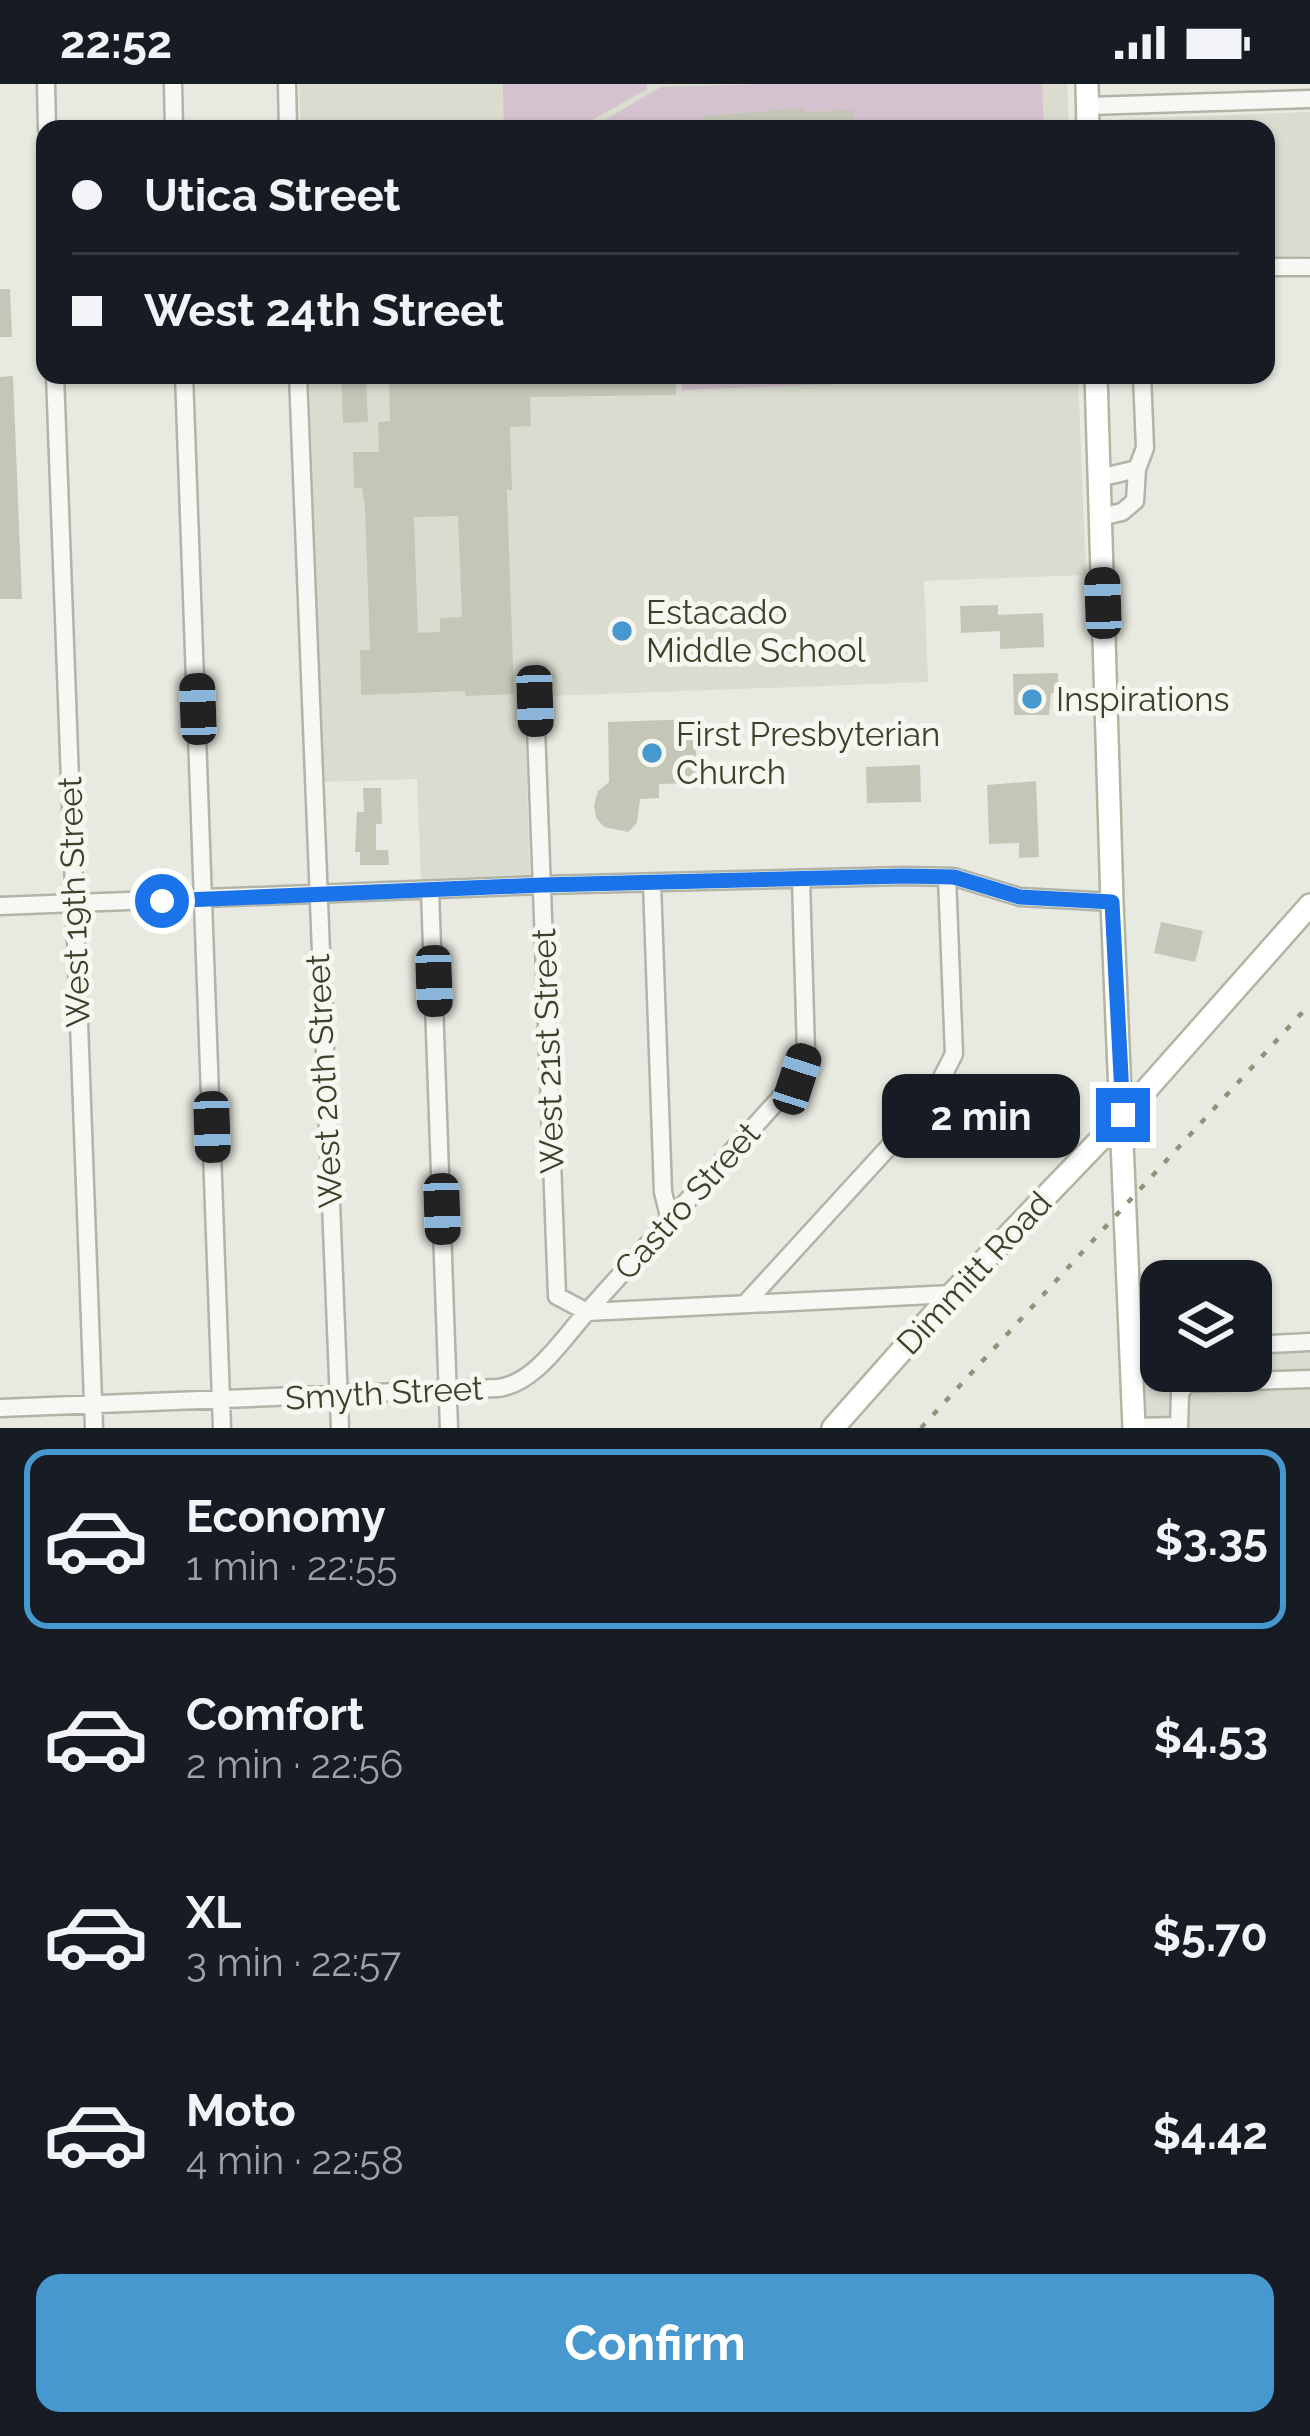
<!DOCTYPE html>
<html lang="en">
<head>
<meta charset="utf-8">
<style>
	body { margin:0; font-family:Raleway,sans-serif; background:#20242c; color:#f1f3f6; height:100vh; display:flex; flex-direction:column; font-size:45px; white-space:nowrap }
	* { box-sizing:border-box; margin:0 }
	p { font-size:39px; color:#9ea1a6 }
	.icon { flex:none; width:66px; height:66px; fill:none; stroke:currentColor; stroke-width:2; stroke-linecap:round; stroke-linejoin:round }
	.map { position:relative; height:1344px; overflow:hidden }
	.side { display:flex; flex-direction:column; background:#171b24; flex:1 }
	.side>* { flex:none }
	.hud { position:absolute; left:36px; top:36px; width:1239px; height:264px; border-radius:24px; box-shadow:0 3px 9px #0004; display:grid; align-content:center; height:264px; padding:0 36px; background:#171b24 }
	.buttons { position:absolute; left:1140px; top:1176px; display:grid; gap:24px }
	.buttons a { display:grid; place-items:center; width:132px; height:132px; border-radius:24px; background:#171b24; box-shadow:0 3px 9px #0004; font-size:60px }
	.end { position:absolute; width:54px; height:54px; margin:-27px; border:15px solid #1a73e8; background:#fff; box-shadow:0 0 0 6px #fff }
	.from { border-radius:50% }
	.bubble { position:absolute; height:84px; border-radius:24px; background:#171b24; box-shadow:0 3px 9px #0004; font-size:39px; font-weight:700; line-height:84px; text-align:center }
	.car { position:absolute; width:36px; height:72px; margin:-36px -18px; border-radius:15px; box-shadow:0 0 9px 3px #0007; background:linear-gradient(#222 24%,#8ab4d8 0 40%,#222 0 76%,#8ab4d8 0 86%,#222 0) }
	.hud b { display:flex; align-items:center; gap:42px; height:114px; font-size:45px }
	.hud b+b { border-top:3px solid #363941 }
	.hud i { width:30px; height:30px; background:#f1f3f6 }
	ul { padding:21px 0 0; list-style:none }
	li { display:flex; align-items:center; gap:36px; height:180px; margin:0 24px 18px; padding:0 12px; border:6px solid transparent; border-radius:24px }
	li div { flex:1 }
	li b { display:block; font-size:45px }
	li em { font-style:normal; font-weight:700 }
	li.active { border-color:#4698ce }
	li>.icon { width:108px; height:108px; stroke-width:1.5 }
	.primary-button { display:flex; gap:24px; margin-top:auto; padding:24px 36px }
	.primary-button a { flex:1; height:138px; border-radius:24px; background:#4698ce; color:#fff; font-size:48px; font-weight:700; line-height:138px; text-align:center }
	.status { display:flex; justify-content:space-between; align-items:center; height:84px; padding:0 60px; background:#171b24; direction:ltr }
	.status svg { height:33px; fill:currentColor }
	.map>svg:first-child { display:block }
	.built { fill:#d9dccf }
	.green { fill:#d4c2ce }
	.building { fill:#c4c7b8; fill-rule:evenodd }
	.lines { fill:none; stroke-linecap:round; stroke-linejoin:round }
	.minor-casing { stroke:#b1b4a6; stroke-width:21 }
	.major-casing { stroke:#b2b5a0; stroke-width:26 }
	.minor { stroke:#f7f8f4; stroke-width:16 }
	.major { stroke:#fff; stroke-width:21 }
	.rail { stroke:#8f937a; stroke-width:4.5; stroke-dasharray:6 12; stroke-linecap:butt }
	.route { stroke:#1a73e8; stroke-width:15 }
	.poi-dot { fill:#4698ce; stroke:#f6f7f1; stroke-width:4.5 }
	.labels { text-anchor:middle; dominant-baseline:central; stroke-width:10; stroke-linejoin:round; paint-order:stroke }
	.poi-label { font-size:33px; fill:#3d4129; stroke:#f6f7f1; text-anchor:start }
	.street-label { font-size:33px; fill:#3d4129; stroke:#f6f7f1 }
</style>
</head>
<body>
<div class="status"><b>22:52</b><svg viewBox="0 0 49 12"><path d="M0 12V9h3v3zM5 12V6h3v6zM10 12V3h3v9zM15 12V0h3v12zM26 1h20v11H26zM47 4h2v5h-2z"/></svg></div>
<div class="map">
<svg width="1310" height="1344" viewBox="0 0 1310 1344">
	<rect width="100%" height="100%" fill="#e8eae1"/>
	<path class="built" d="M299 0H1067L1069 45H301Z
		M1310 28V172L1266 173V45H1121L1120 35Z
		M309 291H1078L1086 491 924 497 928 598 524 613 530 791 421 795 417 695 324 698Z
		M1310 1264V1344H1146L1144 1269 1161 1268V1287H1251V1266Z"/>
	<path class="green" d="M503 0H647V5L576 45H504Z
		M762 0H1042L1044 45H589L661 3Z
		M681 291H922L912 297 682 306Z"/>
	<path class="building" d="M804 24V28L853 26 854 45H704V32Z
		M0 205H10L12 253H0Z
		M341 291H366L368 338 343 339Z
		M389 291H676V311L530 313 531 342 510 343 512 406H507L514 610 465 612V607L361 611 360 566H370L365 424 362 404H354L353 368H379L378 338 390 337ZM458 432 462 533 440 534V548L418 549 414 433Z
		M13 292 22 515H0V293Z
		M998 521V531L1043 529 1044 563 1000 565V547L961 549 960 522Z
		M1058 589V609H1051L1049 631H1014L1013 590Z
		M695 635 697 699 659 700V714L640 715 637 739 628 748 604 743 596 734 594 721 598 707 609 698 608 638Z
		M920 681 921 718 867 719 866 683Z
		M1036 697 1039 773 1019 774V759L989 760 987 701Z
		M363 704H381L382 740H376V766H388L389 781H360V768H355L357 728H364Z
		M1161 838 1203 847 1195 878 1154 869Z"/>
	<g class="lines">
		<g class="minor-casing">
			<path id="minor" d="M46 0 47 45
				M173 0 174 45
				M287 0 288 45
				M1088 22 1310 15
				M1266 183H1310
				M55 291 94 1344
				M184 291 222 1344
				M298 291 340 1344
				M1099 394 1137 385 1145 364 1142 291
				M1100 433 1122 428 1135 417 1137 385
				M535 617 557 1212 587 1228 797 995 806 968 801 796
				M652 799 663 1108 670 1136
				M430 806 449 1344
				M0 822 542 801 905 792 954 793 1020 813 1112 818
				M745 1220 929 1019 954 970 947 793
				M1251 1261 1310 1258
				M1131 1266 1161 1264
				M0 1324 498 1304C536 1299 562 1255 587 1228L952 1210
				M1134 1343 1179 1342
				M1179 1344 1180 1309 1187 1299 1310 1295"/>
		</g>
		<g class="major-casing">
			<path id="major" d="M1087 0 1088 45
				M1096 291 1112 818 1134 1344
				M833 1344 952 1210 1123 1032 1310 821"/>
		</g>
		<use href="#minor" class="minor"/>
		<use href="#major" class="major"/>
		<path class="rail" d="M921 1344 1310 920"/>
	</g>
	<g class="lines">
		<path class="route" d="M162 817 542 801 905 792 954 793 1020 813 1112 818 1123 1031"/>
	</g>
	<g class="poi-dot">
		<circle cx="622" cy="547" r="12"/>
		<circle cx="1032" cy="615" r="12"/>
		<circle cx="652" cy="669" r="12"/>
	</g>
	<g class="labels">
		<g class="poi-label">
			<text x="646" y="528">Estacado<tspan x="646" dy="38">Middle School</tspan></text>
			<text x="1056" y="615">Inspirations</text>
			<text x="676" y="650">First Presbyterian<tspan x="676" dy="38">Church</tspan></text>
		</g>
		<g class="street-label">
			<text transform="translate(74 818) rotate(-92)">West 19th Street</text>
			<text transform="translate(548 967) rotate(-92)">West 21st Street</text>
			<text transform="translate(324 997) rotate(-93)">West 20th Street</text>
			<text transform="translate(687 1117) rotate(-48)">Castro Street</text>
			<text transform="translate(974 1189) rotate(-47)">Dimmitt Road</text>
			<text transform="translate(384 1309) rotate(-3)">Smyth Street</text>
		</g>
	</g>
</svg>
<div class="buttons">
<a><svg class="icon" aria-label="layers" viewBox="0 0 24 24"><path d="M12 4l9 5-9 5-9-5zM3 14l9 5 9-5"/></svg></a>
</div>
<i class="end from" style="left:162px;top:817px"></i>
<i class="end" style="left:1123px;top:1031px"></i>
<div class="bubble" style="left:882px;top:990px;width:198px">2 min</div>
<i class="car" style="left:1103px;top:519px;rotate:358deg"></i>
<i class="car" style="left:535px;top:617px;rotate:178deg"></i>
<i class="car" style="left:198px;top:625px;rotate:358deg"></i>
<i class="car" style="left:434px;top:897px;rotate:178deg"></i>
<i class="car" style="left:797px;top:995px;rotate:18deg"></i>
<i class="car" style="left:212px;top:1043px;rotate:178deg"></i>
<i class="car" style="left:442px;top:1125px;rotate:178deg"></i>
<div class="hud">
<b><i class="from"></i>Utica Street</b>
<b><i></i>West 24th Street</b>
</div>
</div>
<section class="side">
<ul>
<li class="active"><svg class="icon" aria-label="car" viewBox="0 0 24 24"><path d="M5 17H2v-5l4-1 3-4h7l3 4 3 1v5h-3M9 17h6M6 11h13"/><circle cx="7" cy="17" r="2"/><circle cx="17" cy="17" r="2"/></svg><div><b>Economy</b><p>1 min · 22:55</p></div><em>$3.35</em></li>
<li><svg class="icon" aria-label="car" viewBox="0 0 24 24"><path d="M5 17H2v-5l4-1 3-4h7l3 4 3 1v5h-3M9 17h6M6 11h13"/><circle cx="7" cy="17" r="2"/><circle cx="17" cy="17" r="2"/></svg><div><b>Comfort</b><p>2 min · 22:56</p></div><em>$4.53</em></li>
<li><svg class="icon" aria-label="car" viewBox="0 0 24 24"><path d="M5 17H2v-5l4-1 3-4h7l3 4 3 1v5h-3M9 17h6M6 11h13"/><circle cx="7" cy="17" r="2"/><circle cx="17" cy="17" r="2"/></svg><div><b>XL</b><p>3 min · 22:57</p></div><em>$5.70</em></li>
<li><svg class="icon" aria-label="car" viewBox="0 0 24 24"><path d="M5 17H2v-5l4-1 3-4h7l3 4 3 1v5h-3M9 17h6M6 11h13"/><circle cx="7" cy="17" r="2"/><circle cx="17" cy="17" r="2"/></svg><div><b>Moto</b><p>4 min · 22:58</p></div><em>$4.42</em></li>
</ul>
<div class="primary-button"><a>Confirm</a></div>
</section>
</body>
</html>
